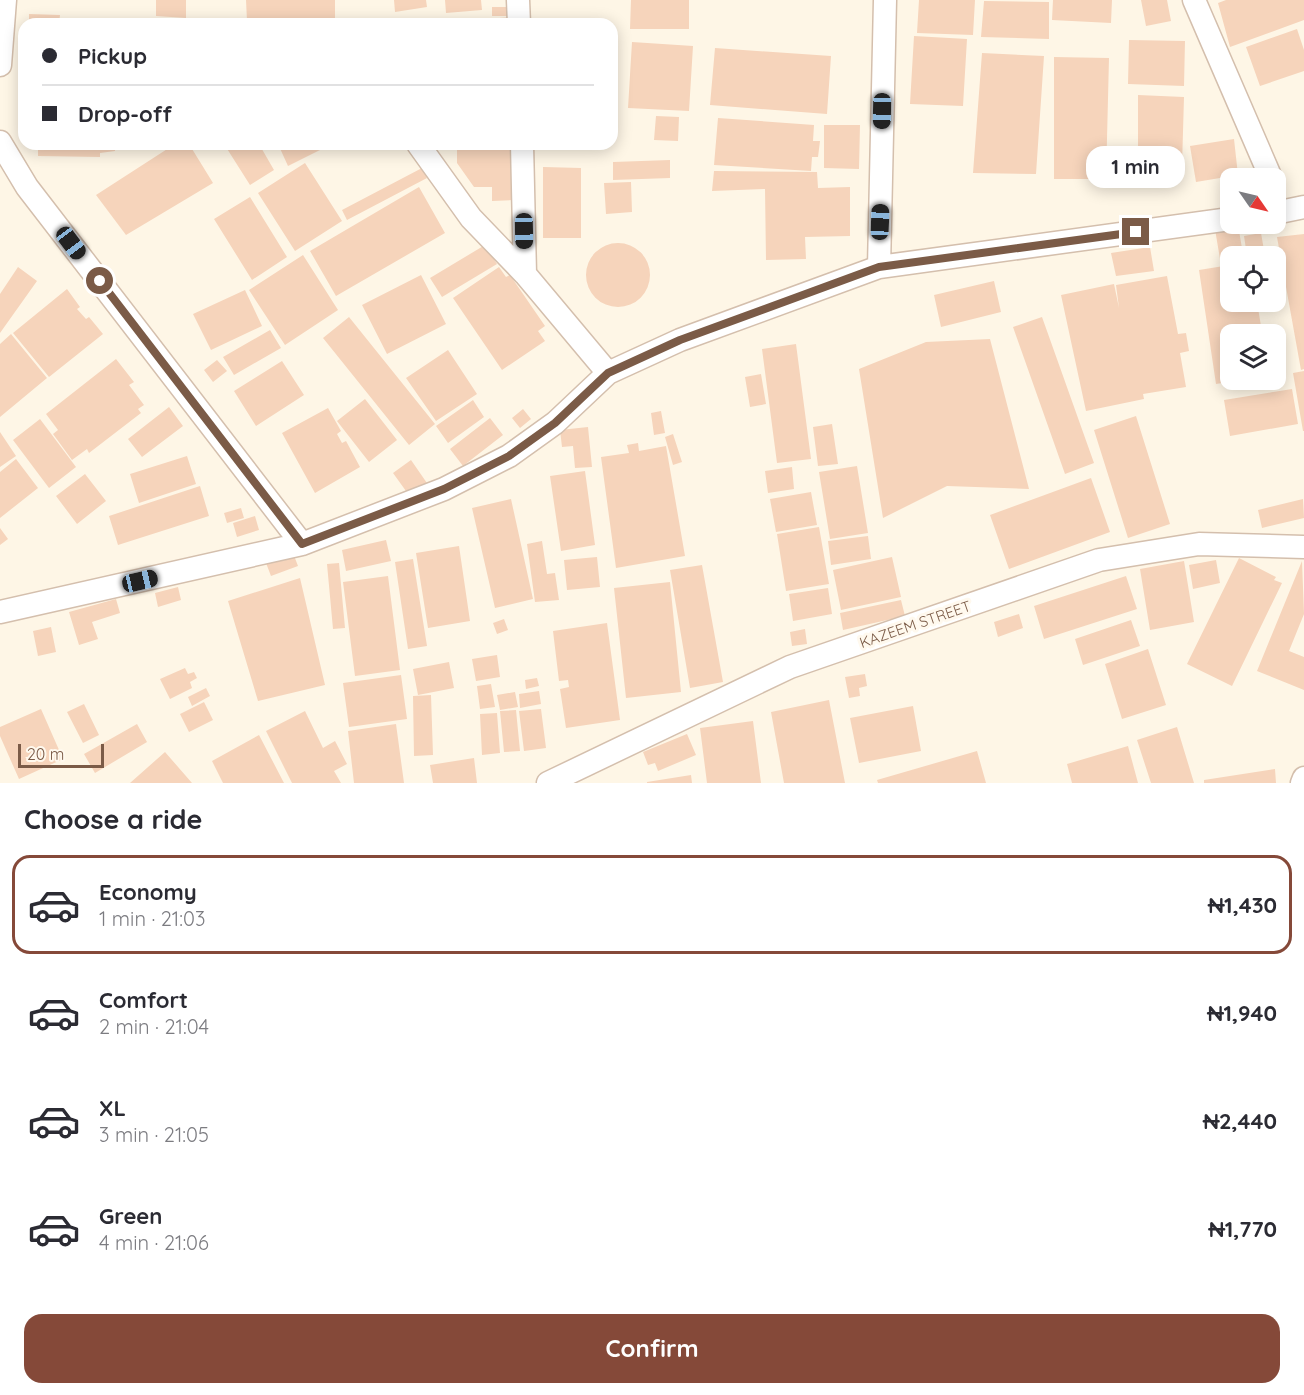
<!DOCTYPE html>
<html lang="en">
<head>
<meta charset="utf-8">
<style>
	body { margin:0; font-family:Quicksand,sans-serif; background:#f7f7f7; color:#2b2b33; height:100vh; display:flex; flex-direction:column; font-size:22px; white-space:nowrap }
	* { box-sizing:border-box; margin:0 }
	p { font-size:20px; color:#7c7c81 }
	.icon { flex:none; width:33px; height:33px; fill:none; stroke:currentColor; stroke-width:2; stroke-linecap:round; stroke-linejoin:round }
	.map { position:relative; height:783px; overflow:hidden }
	.side { display:flex; flex-direction:column; background:#fff; flex:1 }
	.side>* { flex:none }
	.hud { position:absolute; left:18px; top:18px; width:600px; height:132px; border-radius:18px; box-shadow:0 3px 15px #0003; display:grid; align-content:center; height:132px; padding:0 24px; background:#fff }
	.needle { width:39px; rotate:124deg }
	.buttons { position:absolute; left:1220px; top:168px; display:grid; gap:12px }
	.buttons a { display:grid; place-items:center; width:66px; height:66px; border-radius:12px; background:#fff; box-shadow:0 3px 15px #0003; font-size:30px }
	.scale { position:absolute; left:18px; bottom:15px; width:86px; box-sizing:border-box; padding-left:6px; border:3px solid #7b5b47; border-top:0; font-size:16px; line-height:21px; white-space:nowrap; color:#7b5b47; -webkit-text-stroke:4px #fff9ee; paint-order:stroke }
	.end { position:absolute; width:27px; height:27px; margin:-14px; border:8px solid #7b5b47; background:#fff; box-shadow:0 0 0 3px #fff }
	.from { border-radius:50% }
	.bubble { position:absolute; height:42px; border-radius:18px; background:#fff; box-shadow:0 3px 15px #0003; font-size:20px; font-weight:700; line-height:42px; text-align:center }
	.car { position:absolute; width:18px; height:36px; margin:-18px -9px; border-radius:8px; box-shadow:0 0 4px 2px #0007; background:linear-gradient(#222 24%,#8ab4d8 0 40%,#222 0 76%,#8ab4d8 0 86%,#222 0) }
	.hud b { display:flex; align-items:center; gap:21px; height:57px; font-size:22px }
	.hud b+b { border-top:2px solid #e1e1e2 }
	.hud i { width:15px; height:15px; background:#2b2b33 }
	ul { padding:0; list-style:none }
	li { display:flex; align-items:center; gap:18px; height:99px; margin:0 12px 9px; padding:0 12px; border:3px solid transparent; border-radius:18px }
	li div { flex:1 }
	li b { display:block; font-size:22px }
	li em { font-style:normal; font-weight:700 }
	li.selected { border-color:#854939 }
	li>.icon { width:54px; height:54px; stroke-width:1.5 }
	h2 { padding:0 24px; font-size:27px; line-height:72px }
	.button { display:flex; gap:12px; margin-top:auto; padding:12px 24px }
	.button a { flex:1; height:69px; border-radius:18px; background:#854939; color:#fff; font-size:24px; font-weight:700; line-height:69px; text-align:center }
	.map>svg:first-child { display:block }
	.building { fill:#f6d4bb }
	.lines { fill:none; stroke-linecap:round; stroke-linejoin:round }
	.minor-casing { stroke:#d4bfad; stroke-width:25 }
	.minor { stroke:#fff; stroke-width:22 }
	.route { stroke:#7b5b47; stroke-width:8 }
	.labels { text-anchor:middle; dominant-baseline:central; stroke-width:6; stroke-linejoin:round; paint-order:stroke }
	.street-label { font-size:15px; fill:#7b5b47; stroke:#fff9ee }
</style>
</head>
<body>
<div class="map">
<svg width="1304" height="783" viewBox="0 0 1304 783">
	<rect width="100%" height="100%" fill="#fef6e6"/>
	<path class="building" d="M156 0H186V18L156 16Z
		M246 0H335V19L247 21Z
		M394 0H426L427 7 395 12Z
		M445 0H481L482 10 446 13Z
		M631 0H689V29H630Z
		M919 0H975L973 35 917 33Z
		M1053 0H1112L1111 23 1052 20Z
		M1141 0H1167L1171 21 1146 26Z
		M1226 0H1304V20L1230 47 1218 3Z
		M984 1 1049 2V39L981 37Z
		M492 7H513V16H492Z
		M29 14 60 15 59 24H29Z
		M515 17V24H485V19Z
		M412 18 415 24H394V23Z
		M194 21 227 22V24H194Z
		M79 22H178V24H79Z
		M1297 29 1304 50V71L1260 86 1246 47Z
		M914 36 967 39 963 106 910 104Z
		M1129 40 1185 41 1184 86 1128 84Z
		M632 42 693 46 689 111 628 108Z
		M715 48 831 56 827 114 710 105Z
		M982 53 1044 56 1036 174 973 173Z
		M1054 57 1109 58 1106 179H1054Z
		M1138 95 1184 97 1182 166 1138 168Z
		M656 116 679 117 678 141 654 140Z
		M718 118 814 125 813 141H820L818 157H812L811 171 714 165Z
		M824 125H860L859 169 824 168Z
		M1234 139 1238 175 1196 182 1190 146Z
		M38 144H115V151L100 153V157L38 156Z
		M175 144H189L213 183 126 235 96 195Z
		M224 144H259L274 170 250 185Z
		M278 144H332L288 166Z
		M457 144H516L517 200 492 201V187H474L457 163Z
		M670 160V178L613 180V162Z
		M305 163 342 221 295 251 258 193Z
		M543 167 581 168V238H543Z
		M422 168 427 178 347 220 342 210Z
		M714 171 817 172 818 188 850 187V236L805 237 806 259 766 260 765 189 712 191Z
		M631 182 632 212 606 214 604 183Z
		M419 187 445 233 336 296 310 251Z
		M250 197 287 257 252 280 214 219Z
		M1238 225 1243 254 1220 259 1215 229Z
		M1261 233 1265 256H1247L1244 236Z
		M1304 234V369L1301 370 1277 237Z
		M586 275a32 32 0 1 1 64 0a32 32 0 1 1-64 0Z
		M485 245 497 264 442 297 430 278Z
		M1150 247 1154 271 1116 276 1111 253Z
		M303 255 338 310 285 345 249 290Z
		M1230 265V302H1257L1262 332 1273 331 1274 334H1230V380L1235 381 1216 384 1199 270Z
		M18 267 37 281 0 333V294Z
		M499 267 506 277 510 275 545 326 538 331 545 341 502 370 453 298Z
		M421 275 446 324 387 354 362 305Z
		M1167 276 1178 334 1186 333 1189 351 1180 353 1186 387 1143 394 1144 399 1086 411 1061 295 1114 284 1119 308 1116 285Z
		M994 281 1001 312 941 327 934 295Z
		M67 289 80 307 77 309 86 319 89 317 103 334 49 377 13 333Z
		M245 290 262 326 211 350 193 314Z
		M349 317 435 424 409 445 323 338Z
		M1042 317 1094 463 1065 474 1013 327Z
		M270 330 281 348 234 375 223 357Z
		M11 334 47 378 0 417V344Z
		M990 339 1029 489 947 486 883 518 859 369 926 342Z
		M796 344 811 459 777 463 762 349Z
		M448 350 477 394 436 421 406 378Z
		M116 359 134 382 129 385 144 405 138 409 141 413 89 453 87 449 72 460 53 434 58 430 46 414Z
		M217 360 227 371 213 382 204 370Z
		M282 361 304 395 256 426 234 391Z
		M1304 371V431H1303L1293 373Z
		M761 374 766 404 750 407 745 377Z
		M1292 389 1298 424 1230 436 1224 400Z
		M365 399 397 440 369 462 337 421Z
		M473 400 484 417 448 443 436 426Z
		M169 407 183 426 142 457 128 439Z
		M328 408 341 431 337 434 342 443 346 441 360 467 315 493 282 433Z
		M523 409 531 419 520 428 512 418Z
		M661 411 665 433 654 435 651 413Z
		M1136 416 1170 524 1128 538 1094 430Z
		M490 418 503 435 463 466 450 449Z
		M40 419 76 467 49 488 13 440Z
		M832 424 838 464 818 466 813 427Z
		M588 427 592 467 575 468 573 446 562 447 560 430Z
		M0 432 16 456 0 467Z
		M673 434 682 462 673 465 665 437Z
		M638 443 639 451 666 446 685 556 616 568 601 457 629 453 627 445Z
		M187 456 196 484 139 503 130 474Z
		M16 459 38 488 0 518V472Z
		M411 460 429 486 411 498 393 473Z
		M857 466 868 533 830 539 819 472Z
		M792 467 794 489 768 493 765 471Z
		M585 471 595 545 561 551 550 476Z
		M85 474 106 501 77 524 56 496Z
		M1091 478 1110 532 1009 569 990 515Z
		M200 486 209 516 118 545 109 516Z
		M811 492 817 525 776 532 770 499Z
		M511 499 533 599 495 608 472 508Z
		M1303 499 1304 518 1262 528 1258 510Z
		M241 508 244 518 227 523 224 513Z
		M255 516 259 530 237 537 233 523Z
		M819 527 829 584 786 591 777 534Z
		M0 528 8 539 0 545Z
		M868 536 871 559 831 565 828 541Z
		M386 540 391 561 346 571 342 550Z
		M542 541 547 574 555 573 559 600 535 602 527 544Z
		M459 546 470 621 428 628 416 553Z
		M293 553 298 566 271 576 266 563Z
		M597 557 600 587 567 590 564 560Z
		M892 557 901 597 841 610 833 570Z
		M1239 558 1276 577 1274 580 1282 583 1232 686 1187 664Z
		M413 559 427 646 408 649 395 562Z
		M1216 560 1220 583 1193 589 1189 565Z
		M1184 561 1194 622 1150 630 1140 569Z
		M1302 561 1304 614 1289 651 1304 657V690L1257 671Z
		M339 563 345 628 333 629 327 564Z
		M702 565 723 682 690 688 670 570Z
		M388 576 400 670 355 676 343 582Z
		M1126 576 1137 609 1044 639 1034 606Z
		M300 578 325 685 258 701 228 601Z
		M670 582 681 692 626 698 614 588Z
		M178 587 181 600 158 607 155 593Z
		M828 588 832 614 793 621 789 594Z
		M116 599 120 613 92 622 98 639 79 645 69 612Z
		M901 600 905 616 843 630 840 613Z
		M1019 614 1023 628 998 637 994 622Z
		M504 619 508 630 497 634 493 623Z
		M1131 620 1140 646 1083 665 1075 639Z
		M607 623 620 720 566 728 560 689 569 687 568 680 559 681 553 631Z
		M51 627 56 652 38 656 33 631Z
		M805 629 807 644 792 646 790 632Z
		M1148 649 1166 705 1122 719 1105 664Z
		M497 655 500 677 476 681 472 659Z
		M449 662 454 688 418 695 413 669Z
		M185 668 188 674 194 672 197 678 190 682 192 688 170 699 160 679Z
		M865 674 867 686 859 688 860 696 849 698 845 677Z
		M401 675 407 719 349 727 343 683Z
		M537 678 539 686 526 689 525 680Z
		M491 684 495 707 480 709 477 686Z
		M206 688 210 696 192 706 188 697Z
		M539 691 541 704 520 708 519 694Z
		M515 692 518 707 500 710 497 695Z
		M431 695 433 755 414 756 413 696Z
		M829 700 845 783H784L771 712Z
		M204 702 213 720 189 732 180 714Z
		M84 704 99 735 83 743 67 712Z
		M913 706 921 751 859 763 850 718Z
		M41 709 63 759 19 779 0 736V727Z
		M541 709 546 748 524 751 519 711Z
		M516 710 520 751 504 752 500 711Z
		M305 711 323 748 335 741 347 764 334 771 341 783H292L266 731Z
		M497 713 500 753 482 755 480 714Z
		M753 721 761 783H707L700 728Z
		M137 724 147 742 95 773 84 754Z
		M396 724 404 783H354L348 731Z
		M1177 727 1194 783H1151L1137 740Z
		M687 734 696 755 658 771 655 763 648 765 643 752Z
		M259 735 284 783H223L212 761Z
		M1128 746 1138 783H1072L1067 764Z
		M977 751 986 783H878L877 780Z
		M165 752 192 783H130Z
		M474 758 477 783H433L430 765Z
		M1275 769 1276 783H1204V780Z
		M691 775 692 783H647V782Z"/>
	<g class="lines">
		<g class="minor-casing">
			<path id="minor" d="M518 0 519 24
				M1194 0 1271 178
				M0 65 5 0
				M0 142 27 187 302 544
				M418 144 471 218 525 274 608 373
				M522 144 525 274
				M1275 213 1304 207
				M879 267 885 0
				M0 612 302 544 444 489 509 456 555 423 608 373 680 340 879 267 1230 219
				M548 783 790 667 1099 560 1199 544 1304 547
				M1302 783 1304 778"/>
		</g>
		<use href="#minor" class="minor"/>
	</g>
	<g class="lines">
		<path class="route" d="M100 281 302 544 444 489 509 456 555 423 608 373 680 340 879 267 1136 232"/>
	</g>
	<g class="labels">
		<g class="street-label">
			<text transform="translate(915 624) rotate(-19)">KAZEEM STREET</text>
		</g>
	</g>
</svg>
<div class="buttons">
<a><svg class="needle" viewBox="-14 -14 28 28"><path d="M0-13l5 13h-10z" fill="#e53935"/><path d="M0 13l5-13h-10z" fill="#7c7c81"/></svg></a>
<a><svg class="icon" aria-label="locate" viewBox="0 0 24 24"><circle cx="12" cy="12" r="6"/><path d="M12 2v4M12 18v4M2 12h4M18 12h4"/></svg></a>
<a><svg class="icon" aria-label="layers" viewBox="0 0 24 24"><path d="M12 4l9 5-9 5-9-5zM3 14l9 5 9-5"/></svg></a>
</div>
<div class="scale">20 m</div>
<i class="end from" style="left:100px;top:281px"></i>
<i class="end" style="left:1136px;top:232px"></i>
<div class="bubble" style="left:1086px;top:146px;width:99px">1 min</div>
<i class="car" style="left:882px;top:111px;rotate:181deg"></i>
<i class="car" style="left:880px;top:222px;rotate:2deg"></i>
<i class="car" style="left:524px;top:231px;rotate:179deg"></i>
<i class="car" style="left:71px;top:243px;rotate:143deg"></i>
<i class="car" style="left:140px;top:581px;rotate:77deg"></i>
<div class="hud">
<b><i class="from"></i>Pickup</b>
<b><i></i>Drop-off</b>
</div>
</div>
<section class="side">
<h2>Choose a ride</h2>
<ul>
<li class="selected"><svg class="icon" aria-label="car" viewBox="0 0 24 24"><path d="M5 17H2v-5l4-1 3-4h7l3 4 3 1v5h-3M9 17h6M6 11h13"/><circle cx="7" cy="17" r="2"/><circle cx="17" cy="17" r="2"/></svg><div><b>Economy</b><p>1 min · 21:03</p></div><em>₦1,430</em></li>
<li><svg class="icon" aria-label="car" viewBox="0 0 24 24"><path d="M5 17H2v-5l4-1 3-4h7l3 4 3 1v5h-3M9 17h6M6 11h13"/><circle cx="7" cy="17" r="2"/><circle cx="17" cy="17" r="2"/></svg><div><b>Comfort</b><p>2 min · 21:04</p></div><em>₦1,940</em></li>
<li><svg class="icon" aria-label="car" viewBox="0 0 24 24"><path d="M5 17H2v-5l4-1 3-4h7l3 4 3 1v5h-3M9 17h6M6 11h13"/><circle cx="7" cy="17" r="2"/><circle cx="17" cy="17" r="2"/></svg><div><b>XL</b><p>3 min · 21:05</p></div><em>₦2,440</em></li>
<li><svg class="icon" aria-label="car" viewBox="0 0 24 24"><path d="M5 17H2v-5l4-1 3-4h7l3 4 3 1v5h-3M9 17h6M6 11h13"/><circle cx="7" cy="17" r="2"/><circle cx="17" cy="17" r="2"/></svg><div><b>Green</b><p>4 min · 21:06</p></div><em>₦1,770</em></li>
</ul>
<div class="button"><a>Confirm</a></div>
</section>
</body>
</html>
